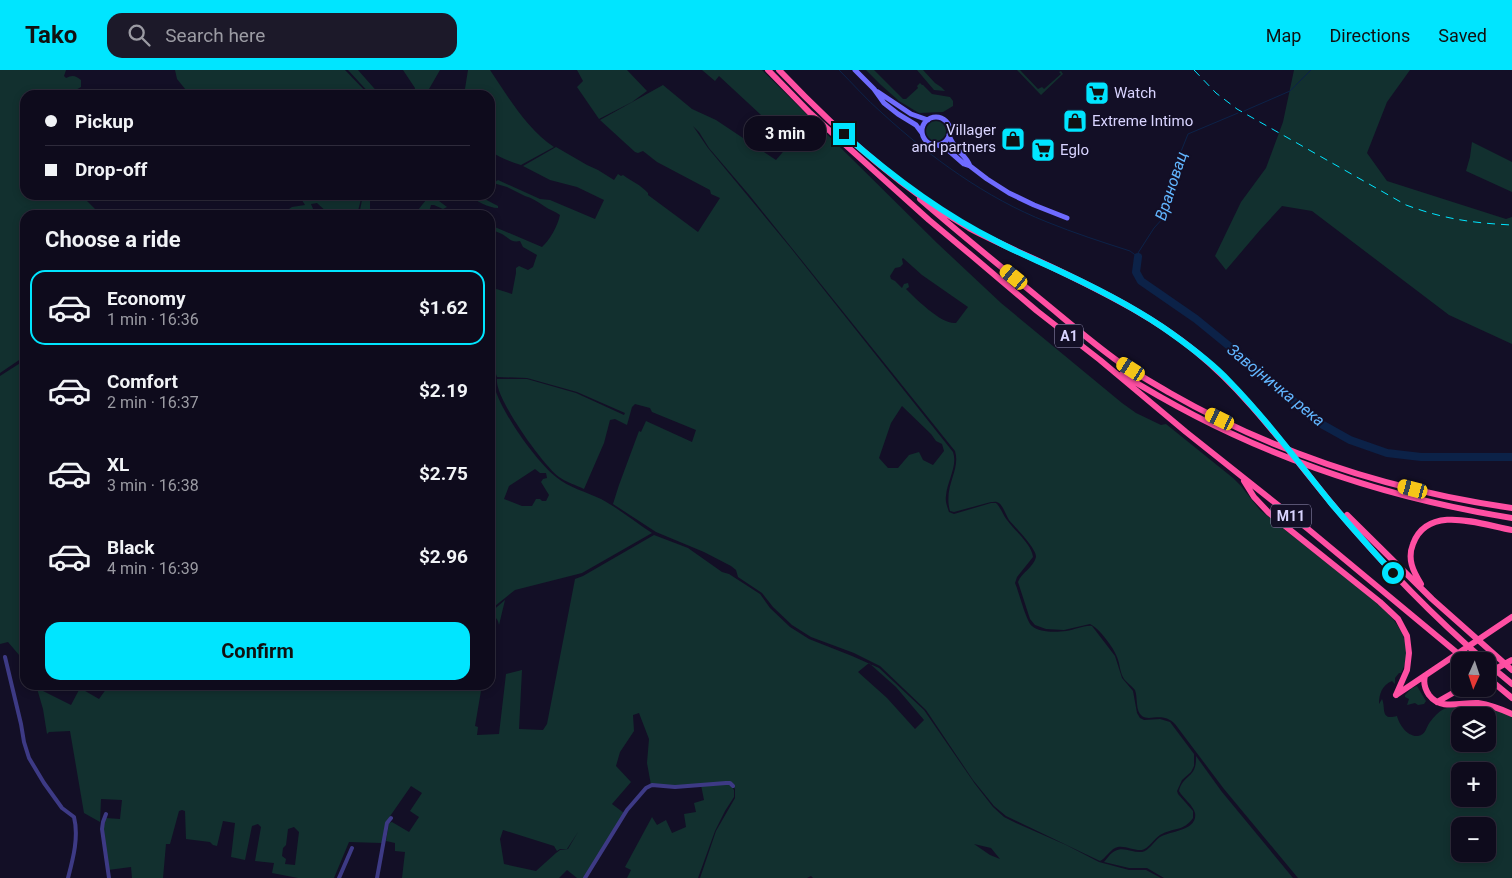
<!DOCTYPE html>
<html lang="en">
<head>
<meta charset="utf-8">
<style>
	body { margin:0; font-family:Roboto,sans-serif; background:#1c1929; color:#f1f3f6; height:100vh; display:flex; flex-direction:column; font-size:19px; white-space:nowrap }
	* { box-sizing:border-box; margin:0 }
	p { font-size:16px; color:#9b9ba3 }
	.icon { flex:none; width:28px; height:28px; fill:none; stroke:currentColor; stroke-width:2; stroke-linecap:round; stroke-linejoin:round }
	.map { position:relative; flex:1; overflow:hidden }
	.details { position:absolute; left:20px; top:140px; width:475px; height:480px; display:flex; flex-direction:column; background:#0e0b1c; border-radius:15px; box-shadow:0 2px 8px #0003,0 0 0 1px #2e2b3b }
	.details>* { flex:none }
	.top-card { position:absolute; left:20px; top:20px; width:475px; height:110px; border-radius:15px; box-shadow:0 2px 8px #0003,0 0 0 1px #2e2b3b; display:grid; align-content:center; height:110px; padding:0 25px; background:#0e0b1c }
	.needle { width:32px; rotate:183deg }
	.tools { position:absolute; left:1451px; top:582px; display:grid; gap:10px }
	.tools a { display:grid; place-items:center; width:45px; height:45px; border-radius:10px; background:#0e0b1c; box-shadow:0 2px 8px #0003,0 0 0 1px #2e2b3b; font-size:25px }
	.end { position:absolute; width:22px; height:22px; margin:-11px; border:6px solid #00e5ff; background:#111; box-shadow:0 0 0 2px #111 }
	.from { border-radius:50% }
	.bubble { position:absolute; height:35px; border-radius:15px; background:#0e0b1c; box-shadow:0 2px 8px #0003,0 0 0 1px #2e2b3b; font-size:16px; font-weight:700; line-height:35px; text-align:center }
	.car { position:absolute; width:15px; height:30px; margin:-15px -8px; border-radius:6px; box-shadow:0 0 4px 1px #0007; background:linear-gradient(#f5c518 24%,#345 0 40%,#f5c518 0 76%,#345 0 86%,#f5c518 0) }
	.top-card b { display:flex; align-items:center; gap:18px; height:48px; font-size:19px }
	.top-card b+b { border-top:1px solid #2e2b3b }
	.top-card i { width:12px; height:12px; background:#f1f3f6 }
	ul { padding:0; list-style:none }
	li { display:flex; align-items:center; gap:15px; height:75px; margin:0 10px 8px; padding:0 15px; border:2px solid transparent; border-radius:15px }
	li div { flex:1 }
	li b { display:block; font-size:19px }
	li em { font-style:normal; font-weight:700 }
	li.on { border-color:#00e5ff }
	li>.icon { width:45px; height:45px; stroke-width:1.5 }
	h2 { padding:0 25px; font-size:22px; line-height:60px }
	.action { display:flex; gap:10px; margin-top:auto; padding:10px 25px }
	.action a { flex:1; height:58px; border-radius:15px; background:#00e5ff; color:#111; font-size:20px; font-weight:700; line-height:58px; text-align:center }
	header { display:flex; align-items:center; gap:30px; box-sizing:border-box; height:70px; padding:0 25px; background:#00e5ff; color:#111 }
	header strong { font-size:24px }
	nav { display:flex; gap:28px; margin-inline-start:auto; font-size:18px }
	.search { width:350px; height:45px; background:#1c1929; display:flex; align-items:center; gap:12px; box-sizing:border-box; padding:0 18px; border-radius:15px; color:#9b9ba3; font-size:19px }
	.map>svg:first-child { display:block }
	.green { fill:#12302f; fill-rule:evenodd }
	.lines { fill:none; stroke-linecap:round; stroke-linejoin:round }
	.stream { stroke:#0c2248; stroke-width:1 }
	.river { stroke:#0c2248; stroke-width:8 }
	.street { stroke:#3d3a85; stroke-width:4 }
	.secondary { stroke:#6f6bff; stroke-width:5 }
	.highway { stroke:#ff4fa3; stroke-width:6 }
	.rail { stroke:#00e5ff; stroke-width:1; stroke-dasharray:8 6; stroke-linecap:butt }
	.route { stroke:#00e5ff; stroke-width:6 }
	.labels { text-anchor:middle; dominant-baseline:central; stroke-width:4; stroke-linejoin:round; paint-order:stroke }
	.shield { fill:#130f26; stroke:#9e99be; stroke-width:1 }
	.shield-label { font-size:14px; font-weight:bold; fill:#d9d4ff }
	.poi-label { font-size:15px; fill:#d9d4ff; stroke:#130f26; text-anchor:start }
	.water-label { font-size:16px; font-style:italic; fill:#62b6ff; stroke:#130f26 }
</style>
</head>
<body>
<header>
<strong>Tako</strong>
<div class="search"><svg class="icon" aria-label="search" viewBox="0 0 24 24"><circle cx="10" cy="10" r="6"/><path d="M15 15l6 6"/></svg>Search here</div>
<nav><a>Map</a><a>Directions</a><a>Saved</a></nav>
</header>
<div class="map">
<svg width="1512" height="808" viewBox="0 0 1512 808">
	<rect width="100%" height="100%" fill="#130f26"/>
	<path class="green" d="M0 0H66L64 6 66 8C72 5 75 5 81 10V17L74 21H67L65 24 67 25H25V125H81L101 145H25V286L0 303Z
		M175 0H345L369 25H190L177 9Z
		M348 0H358L380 25H371Z
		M403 0H440L429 19 434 25 426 24 412 25 415 22V18Z
		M468 0H490C509 28 526 58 554 77L521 95C511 92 498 87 490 81V25H464Z
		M577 0H627L647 21 632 32 599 49 577 17 583 11Z
		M702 0H762L937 173 1001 233 1122 333 1136 343 1161 355 1166 354 1233 408 1241 416 1260 440 1379 534C1399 554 1416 575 1401 603H1399L1395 608V614L1392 611C1382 615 1379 624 1379 634L1382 629C1386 638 1380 651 1397 646 1399 654 1407 667 1418 666 1426 665 1426 657 1430 652 1433 648 1439 641 1444 639 1449 637 1454 637 1460 636 1478 635 1495 637 1512 647V808H1298L1224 719 1175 654C1162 641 1150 652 1142 646 1135 641 1138 628 1135 620 1132 616 1127 613 1124 609 1120 603 1120 594 1117 587 1114 578 1099 558 1090 554L1064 560 1046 559 1035 555 1030 549 1018 512C1021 503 1034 497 1036 487 1037 479 1015 457 1009 450 1006 445 1003 436 999 433 996 431 994 432 991 432L954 442 950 441C943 416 961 400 955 381L750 126 709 78 699 62 693 56 708 78 790 177 953 382C958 396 947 411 946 426 945 431 947 436 949 442L954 444 991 433H996C1001 438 1003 445 1007 450 1015 461 1032 475 1033 487L1017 507 1015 513C1019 522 1026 551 1032 556 1039 563 1057 562 1066 561 1075 560 1084 555 1092 556L1115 586 1122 608 1133 621 1137 643 1140 648 1144 650 1160 649 1170 652 1194 684V696L1191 702 1182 710 1177 721 1178 724 1193 741V748C1183 762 1174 757 1160 765 1154 769 1149 778 1142 780 1133 781 1123 774 1115 778 1109 781 1106 788 1100 791L1006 746 994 736 973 710 926 640 880 596 854 583 811 567 792 555 773 537 762 523 738 507 736 500 731 496 704 482 656 462 613 434 619 415 639 361 641 362 646 351 692 372 696 360 652 342 650 338 635 334 632 337 627 355 615 349 610 350 604 373 584 419C576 415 566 412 559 407 543 395 494 327 497 309H527L576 323 624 345 625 343 577 322 527 308 497 307 490 287V217L512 224 516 203V198L519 196 528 200 533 197 537 185 523 177 520 171C511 173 509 168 502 164 498 162 494 161 490 159V155L542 177C550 170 558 155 560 145 555 141 549 140 544 136 538 132 532 128 525 126L507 117 493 113 498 110 540 129 550 130 595 149 604 130 577 117 550 110 523 96 556 77 587 95 598 100 614 110 618 104 621 106 623 105C631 111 641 115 648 123V125L698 162 720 128 711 124 710 120 657 92 643 81 638 83 635 82 600 50 663 15 692 39 716 50 776 90 794 69 779 57 775 58 719 6 715 11ZM903 188 922 205 968 237 956 253C942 255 916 229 906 219L909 217 908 213 904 214 902 218 895 211 891 209 890 206 895 198 900 197 903 194 902 189ZM902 336 931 364 936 371 942 374 944 381 933 395 923 390 919 382 909 385 898 398H888L879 388 891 353ZM1460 646H1488V674H1460ZM1460 701H1488V729H1460ZM1460 756H1488V784H1460Z
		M866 0H874L903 29H906L918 18 917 16 920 13 922 15H923L932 24 950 27 953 31V36L943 42 919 43 899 31 881 15Z
		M917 0H923L935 13 941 17 945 21 934 20Z
		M1017 0H1020L1038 19 1042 17 1044 19 1061 4 1059 2 1061 1 1063 4 1041 25Z
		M1294 0H1410L1387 32 1367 83 1387 111 1506 149 1512 147V274L1449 245 1312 141 1282 136 1260 160 1226 200 1215 186 1241 132 1266 98 1283 52Z
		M926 61a10 10 0 1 1 20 0a10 10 0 1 1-20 0Z
		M1472 72 1512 92V122L1466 101 1470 87Z
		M299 125H362L357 145H348L351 140 350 139 346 145H330L317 133 311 134 314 141 311 145H293L290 142 289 139 292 137 305 135Z
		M363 125H370V145H359Z
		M430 125H438L434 130 439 131 447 137 443 139 434 135H431L429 142 424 143 423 145H415L418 140Z
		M470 125H477L498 136V138C489 138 475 131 470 125Z
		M25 290V592L8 572 0 574V306Z
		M490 293C493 303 492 311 495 319 503 344 535 390 556 407 568 417 586 422 601 429 618 438 635 452 652 463L582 503 515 520 490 540ZM535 399 540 403H546L547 408 543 409 541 412 549 425 546 431H542L540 429H536L532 436H522L504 429 509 416Z
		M654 465 688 478 722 502 729 504 760 524 770 538 790 557 809 569 852 586 879 598 924 640 975 714 993 737 1004 747 1016 753 1066 775 1099 792 1129 800H1146L1161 808H813L811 806 807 808H700L716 761 735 728V719L730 713 674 716 651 715 647 693 649 669 639 643 633 645 634 661 620 682 616 696 631 712 612 734 624 743 584 808H577L567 800 559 808H402L405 782 395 781V773L386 771 389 753 392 752 409 762 419 747 410 741 422 723 411 716 386 752 382 773 349 772 334 808H298L272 803 274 793 255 791 261 757 258 754 252 756 245 790 231 787 235 753 223 751 217 776 213 775 210 772 186 769 185 741 182 740 179 741 170 774H166L163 808H132L131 797 108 800 103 760 106 748 120 749 122 730 101 729 100 752 84 743 70 661 49 662 47 664 43 639 36 615H41V620L71 635 80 618 99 629 109 615H482L475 656 478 657 477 665 499 664 506 604 522 600 519 659 543 660 547 654 575 509 583 506ZM869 593 896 617 924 650 915 659 887 628 858 602ZM294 757 299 762 295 795 285 794 286 789 282 786 283 778 286 775 288 759ZM503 760 554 776 557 781 560 779H567L578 762 583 760 578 762 568 779 560 780 556 783 536 801 504 794 500 769ZM974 774 991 778 1000 789 990 785Z
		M505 530 499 555C498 549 496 547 490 545V543Z
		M490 547C502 553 493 569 490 579Z
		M1417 616 1426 631 1424 634 1418 635 1415 633 1407 635 1409 629 1405 627V625L1412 618Z
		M1196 686 1222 722 1293 808H1164L1147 798H1129L1104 792C1107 789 1110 783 1115 781 1123 776 1133 783 1142 782 1149 781 1154 771 1160 767 1170 761 1198 761 1195 743 1193 735 1183 728 1179 721 1183 704 1197 709 1196 686Z
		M730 714 734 720V727L725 741 715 761 698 808H627L631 800 625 797 652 747 657 755 666 750 672 763 686 757 684 744 696 742 694 733 704 730 701 715Z"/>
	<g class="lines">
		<path class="stream" d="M839 0C853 14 867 30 882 43 930 87 986 128 1047 152 1074 163 1102 172 1130 181L1138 187V183L1154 158 1164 147 1168 133V114L1188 64 1238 43
			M1244 41 1290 21 1311 0"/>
		<path class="river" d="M1138 187 1136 202 1141 211 1196 249 1256 298 1316 351 1350 370 1387 383 1421 387H1512"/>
		<path class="street" d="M5 587 21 654 24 672 29 688 44 713 62 738 74 747C79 767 73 789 68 808
			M106 744 103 752 102 759 109 808
			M339 808 352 778
			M377 808 387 753 391 748
			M585 808 627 740 646 718 652 715 675 717 726 713H730L733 716"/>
		<path class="secondary" d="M855 0 874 19 884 33 898 44 916 55 922 63
			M878 22 911 44 928 50
			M922 61a14 14 0 1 1 28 0a14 14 0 1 1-28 0Z
			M949 65C953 80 966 84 970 96
			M938 75 948 80 964 94 970 96 987 109 1009 123 1034 135 1067 148"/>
		<path class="highway" d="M768 0 810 43 929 150 971 185 1037 241 1100 290 1186 362 1308 459 1467 591
			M779 0C835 59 898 117 969 158 1001 175 1034 188 1066 204 1111 226 1156 249 1195 281 1248 324 1288 381 1332 434 1379 490 1429 543 1485 591
			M920 129C959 163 999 195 1039 228 1065 249 1091 272 1119 292 1135 303 1153 313 1170 323 1275 383 1393 421 1512 438
			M1122 304C1241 379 1374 426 1512 448
			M1244 411 1254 427 1269 443 1380 532 1398 549 1407 566 1409 583 1407 600 1396 625
			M1347 445 1432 529 1512 600
			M1421 514C1413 501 1407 489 1413 474 1428 433 1482 455 1512 460
			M1488 594 1512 614
			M1488 603 1512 590
			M1425 606C1423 613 1425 619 1429 625 1441 641 1461 632 1478 633 1490 635 1501 639 1512 644
			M1488 608 1512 628
			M1396 625 1512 547
			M1437 632 1460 619"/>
		<path class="rail" d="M1194 0 1216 23 1237 39 1406 135C1444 149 1472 153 1512 155"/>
	</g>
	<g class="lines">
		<path class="route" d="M844 64C891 106 942 144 998 172 1020 184 1044 193 1066 204 1102 221 1139 240 1171 263 1192 278 1212 293 1229 311 1266 349 1298 392 1331 433 1351 457 1372 480 1393 503"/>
	</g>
	<defs>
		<g id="supermarket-square" transform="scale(1.25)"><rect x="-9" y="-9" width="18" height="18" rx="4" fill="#00e5ff" stroke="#130f26"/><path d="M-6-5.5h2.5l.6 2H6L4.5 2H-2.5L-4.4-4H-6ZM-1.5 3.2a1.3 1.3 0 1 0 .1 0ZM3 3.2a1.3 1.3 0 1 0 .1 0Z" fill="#111"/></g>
		<g id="shop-square" transform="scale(1.25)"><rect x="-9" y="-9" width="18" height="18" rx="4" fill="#00e5ff" stroke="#130f26"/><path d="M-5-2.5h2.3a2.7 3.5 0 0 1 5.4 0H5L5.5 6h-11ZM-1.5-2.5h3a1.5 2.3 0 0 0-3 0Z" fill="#111"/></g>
	</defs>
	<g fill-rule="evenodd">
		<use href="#supermarket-square" x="1097" y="23"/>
		<use href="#shop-square" x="1075" y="51"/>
		<use href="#shop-square" x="1013" y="69"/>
		<use href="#supermarket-square" x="1043" y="80"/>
	</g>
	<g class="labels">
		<g class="shield">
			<rect x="1055" y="254.5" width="28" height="23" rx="4"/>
			<rect x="1271" y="434.5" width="40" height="23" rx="4"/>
		</g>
		<g class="shield-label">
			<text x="1069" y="266">A1</text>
			<text x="1291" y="446">M11</text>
		</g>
		<g class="poi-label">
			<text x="1114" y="23">Watch</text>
			<text x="1092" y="51">Extreme Intimo</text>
			<text x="996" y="60" text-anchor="end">Villager<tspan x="996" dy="17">and partners</tspan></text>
			<text x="1060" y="80">Eglo</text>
		</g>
		<g class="water-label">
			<text transform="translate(1171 116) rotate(-72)">Врановац</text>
			<text transform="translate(1276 315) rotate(39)">Завојничка река</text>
		</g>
	</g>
</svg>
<div class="tools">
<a><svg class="needle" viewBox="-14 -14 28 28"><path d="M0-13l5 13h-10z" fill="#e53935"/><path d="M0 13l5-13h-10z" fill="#9b9ba3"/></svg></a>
<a><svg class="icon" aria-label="layers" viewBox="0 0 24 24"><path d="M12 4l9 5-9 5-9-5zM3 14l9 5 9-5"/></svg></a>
<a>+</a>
<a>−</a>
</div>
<i class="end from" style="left:1393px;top:503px"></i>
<i class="end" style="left:844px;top:64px"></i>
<div class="bubble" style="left:744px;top:46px;width:82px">3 min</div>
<i class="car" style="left:1014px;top:207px;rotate:309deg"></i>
<i class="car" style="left:1131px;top:299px;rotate:302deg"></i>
<i class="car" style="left:1220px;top:349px;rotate:296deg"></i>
<i class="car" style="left:1413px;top:419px;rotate:285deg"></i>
<div class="top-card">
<b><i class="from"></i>Pickup</b>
<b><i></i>Drop-off</b>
</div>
<section class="details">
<h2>Choose a ride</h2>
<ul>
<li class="on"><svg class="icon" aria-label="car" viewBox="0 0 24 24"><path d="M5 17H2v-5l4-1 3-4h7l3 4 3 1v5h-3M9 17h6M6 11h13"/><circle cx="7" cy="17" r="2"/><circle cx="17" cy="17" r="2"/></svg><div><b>Economy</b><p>1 min · 16:36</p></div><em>$1.62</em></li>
<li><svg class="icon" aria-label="car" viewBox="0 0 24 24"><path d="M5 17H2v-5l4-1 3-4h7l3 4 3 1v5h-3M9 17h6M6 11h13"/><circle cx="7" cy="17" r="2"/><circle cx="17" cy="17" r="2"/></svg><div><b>Comfort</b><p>2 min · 16:37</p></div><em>$2.19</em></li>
<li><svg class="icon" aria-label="car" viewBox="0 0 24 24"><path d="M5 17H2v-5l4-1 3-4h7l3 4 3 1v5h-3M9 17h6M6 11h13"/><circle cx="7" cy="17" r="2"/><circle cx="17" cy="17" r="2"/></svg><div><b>XL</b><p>3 min · 16:38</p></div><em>$2.75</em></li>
<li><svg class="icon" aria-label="car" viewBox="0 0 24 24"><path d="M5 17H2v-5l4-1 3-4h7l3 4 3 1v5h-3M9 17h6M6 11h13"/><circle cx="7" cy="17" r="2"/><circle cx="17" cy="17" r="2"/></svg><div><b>Black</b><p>4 min · 16:39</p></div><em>$2.96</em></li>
</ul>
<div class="action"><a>Confirm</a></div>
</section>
</div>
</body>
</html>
